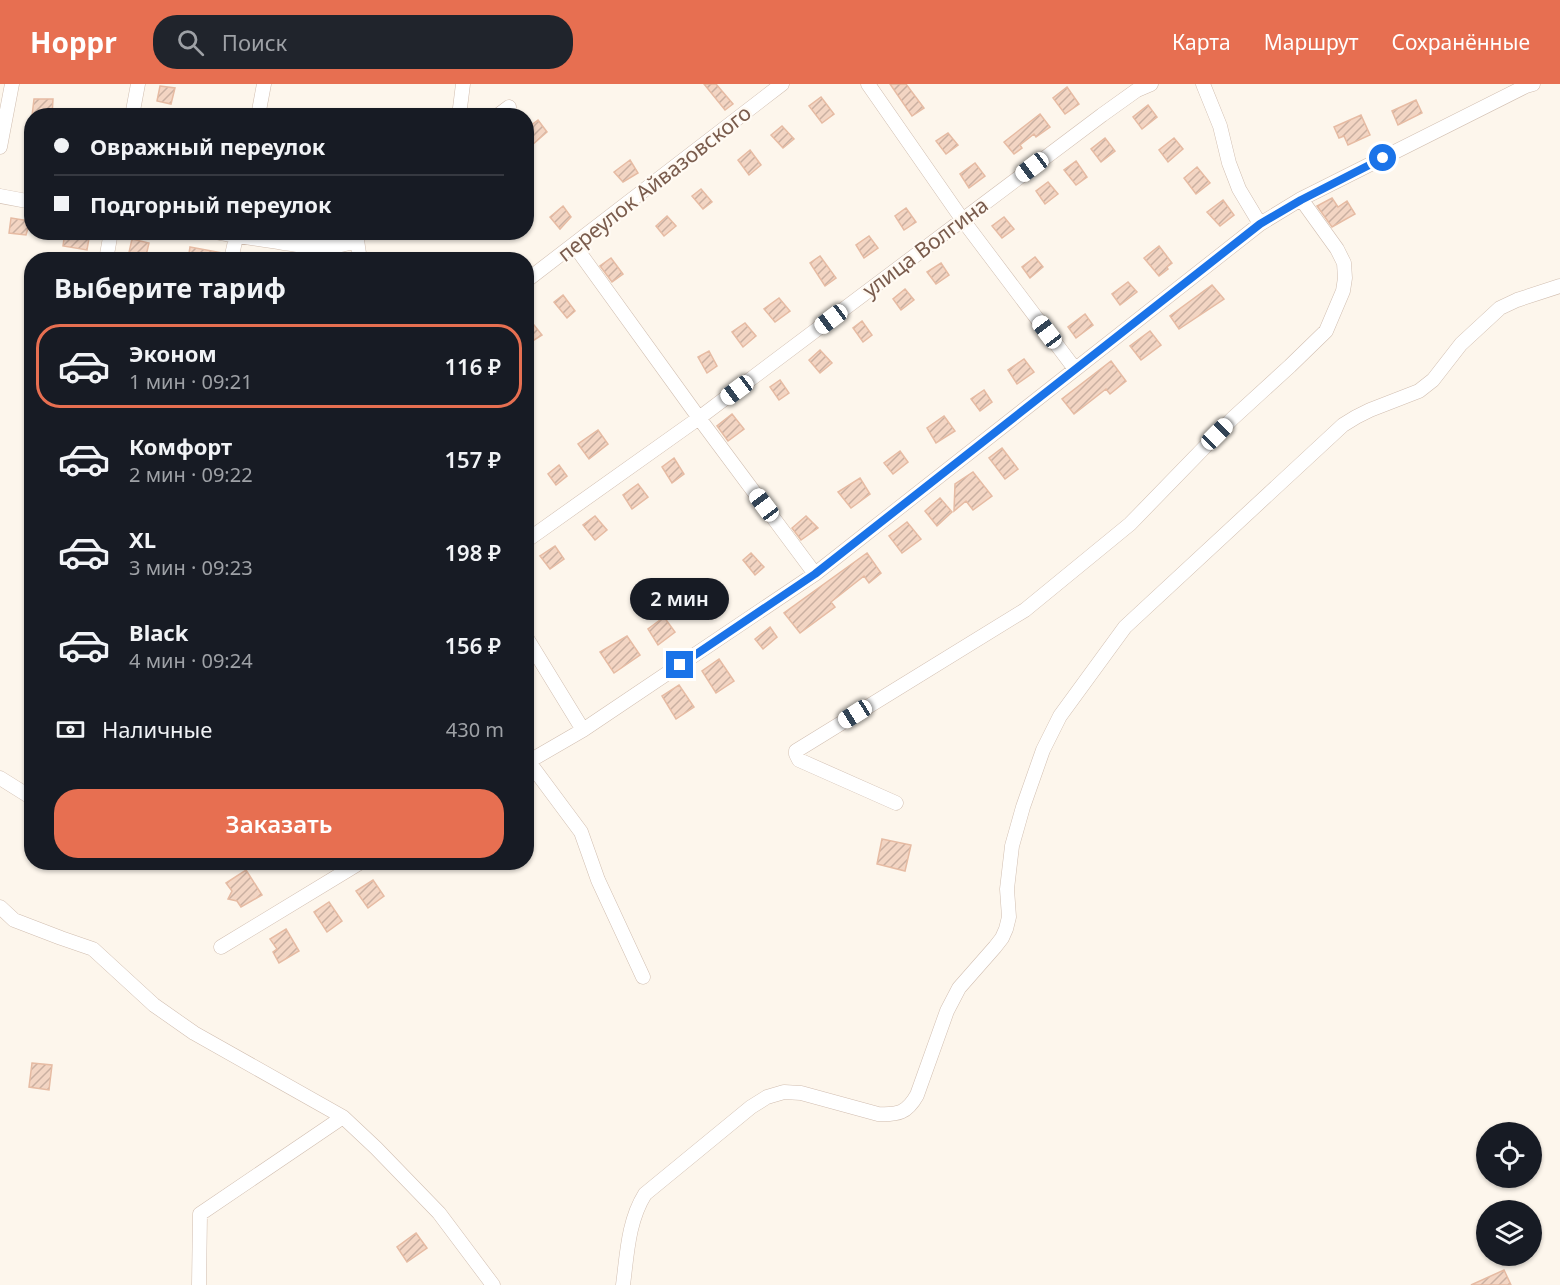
<!DOCTYPE html>
<html lang="ru">
<head>
<meta charset="utf-8">
<style>
	body { margin:0; font-family:"Noto Sans",sans-serif; background:#20242c; color:#f1f3f6; height:100vh; display:flex; flex-direction:column; font-size:22px; white-space:nowrap }
	* { box-sizing:border-box; margin:0 }
	p { font-size:20px; color:#9ea1a6 }
	.icon { flex:none; width:33px; height:33px; fill:none; stroke:currentColor; stroke-width:2; stroke-linecap:round; stroke-linejoin:round }
	.map { position:relative; flex:1; overflow:hidden }
	.sheet { position:absolute; left:24px; top:168px; width:510px; height:618px; display:flex; flex-direction:column; background:#171b24; border-radius:24px; box-shadow:0 2px 4px #0004 }
	.sheet>* { flex:none }
	.hud { position:absolute; left:24px; top:24px; width:510px; height:132px; border-radius:24px; box-shadow:0 2px 4px #0004; display:grid; align-content:center; height:132px; padding:0 30px; background:#171b24 }
	.fabs { position:absolute; left:1476px; top:1038px; display:grid; gap:12px }
	.fabs a { display:grid; place-items:center; width:66px; height:66px; border-radius:50%; background:#171b24; box-shadow:0 2px 4px #0004; font-size:30px }
	.end { position:absolute; width:27px; height:27px; margin:-14px; border:8px solid #1a73e8; background:#fff; box-shadow:0 0 0 3px #fff }
	.from { border-radius:50% }
	.bubble { position:absolute; height:42px; border-radius:21px; background:#171b24; box-shadow:0 2px 4px #0004; font-size:20px; font-weight:600; line-height:42px; text-align:center }
	.car { position:absolute; width:18px; height:36px; margin:-18px -9px; border-radius:8px; box-shadow:0 0 4px 2px #0007; background:linear-gradient(#fff 24%,#345 0 40%,#fff 0 76%,#345 0 86%,#fff 0) }
	.hud b { display:flex; align-items:center; gap:21px; height:57px; font-size:22px }
	.hud b+b { border-top:2px solid #363941 }
	.hud i { width:15px; height:15px; background:#f1f3f6 }
	ul { padding:0; list-style:none }
	li { display:flex; align-items:center; gap:18px; height:84px; margin:0 12px 9px; padding:0 18px; border:3px solid transparent; border-radius:24px }
	li div { flex:1 }
	li b { display:block; font-size:22px }
	li em { font-style:normal; font-weight:600 }
	li.selected { border-color:#e76f51 }
	li>.icon { width:54px; height:54px; stroke-width:1.5 }
	h2 { padding:0 30px; font-size:27px; line-height:72px }
	.pay { display:flex; align-items:center; gap:15px; height:66px; padding:0 30px; font-size:22px }
	.pay p { margin-inline-start:auto }
	.cta { display:flex; gap:12px; margin-top:auto; padding:12px 30px }
	.cta a { flex:1; height:69px; border-radius:24px; background:#e76f51; color:#fff; font-size:24px; font-weight:600; line-height:69px; text-align:center }
	header { display:flex; align-items:center; gap:36px; box-sizing:border-box; height:84px; padding:0 30px; background:#e76f51; color:#fff }
	header strong { font-size:28px }
	nav { display:flex; gap:33px; margin-inline-start:auto; font-size:21px }
	.search { width:420px; height:54px; background:#20242c; display:flex; align-items:center; gap:15px; box-sizing:border-box; padding:0 21px; border-radius:24px; color:#9ea1a6; font-size:22px }
	.map>svg:first-child { display:block }
	.building { fill:url(#building-hatch); stroke:#e6bba3; stroke-width:1.5 }
	.lines { fill:none; stroke-linecap:round; stroke-linejoin:round }
	.minor-casing { stroke:#d1beb0; stroke-width:15 }
	.minor { stroke:#fff; stroke-width:14 }
	.route { stroke:#1a73e8; stroke-width:8 }
	.labels { text-anchor:middle; dominant-baseline:central; stroke-width:4.5; stroke-linejoin:round; paint-order:stroke }
	.street-label { font-size:21px; fill:#7a5c4d; stroke:#fffaf3 }
</style>
</head>
<body>
<header>
<strong>Hoppr</strong>
<div class="search"><svg class="icon" aria-label="search" viewBox="0 0 24 24"><circle cx="10" cy="10" r="6"/><path d="M15 15l6 6"/></svg>Поиск</div>
<nav><a>Карта</a><a>Маршрут</a><a>Сохранённые</a></nav>
</header>
<div class="map">
<svg width="1560" height="1201" viewBox="0 0 1560 1201">
	<defs>
		<pattern id="building-hatch" width="6" height="6" patternUnits="userSpaceOnUse" patternTransform="scale(1.5)"><rect width="6" height="6" fill="#f3d5c3"/><path d="M-1 1l2-2M0 6l6-6M5 7l2-2" fill="none" stroke="#cab0a1"/></pattern>
	</defs>
	<rect width="100%" height="100%" fill="#fdf6ec"/>
	<path class="building" d="M704 0H716L733 20 725 26Z
		M890 0H906L924 24 912 32Z
		M160 2 175 4 171 20 157 17Z
		M1067 3 1079 20 1065 30 1053 14Z
		M821 13 834 30 822 39 809 22Z
		M34 15H53L52 32H32Z
		M1416 16 1422 29 1398 41 1392 27Z
		M1148 21 1157 33 1142 45 1133 33Z
		M1040 30 1050 43 1036 53 1034 50 1020 61 1022 64 1014 70 1004 58Z
		M1361 31 1370 51 1348 61 1344 52 1339 54 1334 43Z
		M538 36 547 48 532 61 526 51V45Z
		M782 42 794 55 783 64 771 51Z
		M948 49 958 61 946 70 936 57Z
		M1105 54 1115 67 1101 78 1091 65Z
		M1174 54 1183 65 1168 78 1159 66Z
		M750 66 761 81 749 91 738 76Z
		M630 76 638 89 623 98 614 88Z
		M1076 77 1087 93 1076 101 1064 86Z
		M975 79 985 92 969 104 960 90Z
		M1197 83 1210 99 1196 110 1184 94Z
		M1048 98 1058 110 1045 120 1036 107Z
		M701 105 712 118 703 125 692 112Z
		M1332 114 1338 123 1347 117 1355 130 1332 143 1317 122Z
		M1223 116 1234 131 1220 142 1207 128Z
		M563 122 571 133 560 145 550 133Z
		M906 124 916 138 904 146 895 132Z
		M667 132 676 142 664 152 656 142Z
		M1004 133 1014 145 1002 154 992 142Z
		M11 134 30 137 26 151 9 149Z
		M65 148H90L87 166 63 162Z
		M869 152 878 164 864 174 856 161Z
		M132 155 149 159 145 176 128 173Z
		M1159 162 1172 179 1167 183 1168 185 1159 192 1144 174Z
		M190 163 223 169 222 176H188Z
		M820 172 836 194 825 202 810 179Z
		M1035 173 1043 183 1030 194 1022 183Z
		M611 174 623 190 612 198 600 182Z
		M941 179 949 191 936 200 927 188Z
		M1128 198 1137 208 1120 221 1112 210Z
		M1212 201 1224 215 1179 245 1170 232Z
		M905 205 914 216 901 226 893 215Z
		M563 211 575 227 567 234 554 218Z
		M779 214 790 227 775 238 764 225Z
		M1085 230 1093 241 1076 254 1068 243Z
		M526 231 542 251 531 258 526 252Z
		M862 237 872 251 863 258 853 244Z
		M745 239 756 252 743 263 732 248Z
		M1150 247 1161 261 1141 276 1130 262Z
		M820 266 832 279 820 289 809 276Z
		M709 267 717 282 707 289 698 273Z
		M1024 275 1034 288 1017 300 1008 286Z
		M1111 277 1126 297 1110 310 1106 305 1074 330 1062 315Z
		M780 296 789 309 779 316 770 303Z
		M984 306 992 318 980 327 971 315Z
		M732 330 744 345 728 357 717 342Z
		M944 332 955 347 936 359 927 344Z
		M598 346 608 360 589 375 578 360Z
		M1002 364 1018 385 1005 395 989 374Z
		M900 367 908 378 893 390 884 379Z
		M674 374 684 390 672 399 662 383Z
		M559 381 567 392 556 401 548 390Z
		M973 388 992 412 973 426 966 417 954 427 955 400Z
		M860 394 870 410 851 424 838 408Z
		M638 400 648 413 632 425 623 411Z
		M940 414 952 428 937 442 925 427Z
		M595 432 607 446 595 456 583 441Z
		M806 432 818 444 801 456 792 444Z
		M907 438 921 455 902 469 889 452Z
		M555 462 564 475 550 485 540 472Z
		M751 469 764 483 755 491 743 476Z
		M867 469 881 489 869 499 864 492 831 518 835 523 800 549 784 529Z
		M704 513 711 524 695 535 687 525Z
		M664 533 675 548 658 561 648 545Z
		M770 543 777 553 763 565 755 555Z
		M627 552 640 571 614 589 600 568Z
		M719 575 734 597 716 609 702 587Z
		M679 601 694 623 676 635 662 612Z
		M882 755 911 761 905 787 877 780Z
		M246 786 262 811 241 823 237 817 228 815 232 807 226 799Z
		M373 796 384 812 368 824 356 807Z
		M329 818 342 837 327 848 314 828Z
		M286 845 299 867 279 879 273 868 277 865 270 855Z
		M32 979 52 981 49 1006 29 1003Z
		M416 1149 427 1164 407 1178 397 1163Z
		M1504 1186 1511 1201H1471Z"/>
	<g class="lines">
		<g class="minor-casing">
			<path id="minor" d="M868 0 962 135 1075 285
				M1203 0 1220 42 1229 79 1239 105 1260 140
				M132 32 138 0
				M258 32 264 0
				M459 32 463 0
				M497 32 509 23
				M0 63 12 0
				M0 112 32 118
				M215 148C234 152 253 154 272 157 301 162 329 168 357 156L359 148
				M357 156 360 176
				M574 161 699 334 815 490
				M106 176 111 148
				M231 176 237 148
				M526 197 782 0
				M526 457 699 334 1102 31 1137 6 1151 0
				M526 553 583 646
				M529 678 581 748 598 796 643 893
				M526 679 583 646 815 490 1260 140 1301 115 1526 2 1533 0
				M0 694 32 714
				M896 719 799 676 796 670V667L1025 526 1130 440 1232 335 1290 282 1326 247 1343 207 1345 194 1344 179 1337 165 1301 115
				M0 823 14 836 61 854 93 865 154 921 194 949 343 1033 376 1064 439 1129 493 1201
				M221 863 361 778
				M199 1201 200 1130 343 1033
				M623 1201C627 1171 628 1137 645 1110L751 1023 767 1013 784 1008 801 1009 878 1030C898 1031 907 1029 917 1011L947 927 959 904 995 863 1002 854 1006 845 1009 833 1007 805 1012 762 1023 723 1043 666 1060 632 1125 543 1343 341 1356 333 1370 326 1419 307 1433 296 1461 260 1500 224 1517 216 1560 202"/>
		</g>
		<use href="#minor" class="minor"/>
	</g>
	<g class="lines">
		<path class="route" d="M680 581 815 490 1260 140 1301 116 1383 74"/>
	</g>
	<g class="labels">
		<g class="street-label">
			<text transform="translate(654 99) rotate(-38)">переулок Айвазовского</text>
			<text transform="translate(925 163) rotate(-37)">улица Волгина</text>
		</g>
	</g>
</svg>
<div class="fabs">
<a><svg class="icon" aria-label="locate" viewBox="0 0 24 24"><circle cx="12" cy="12" r="6"/><path d="M12 2v4M12 18v4M2 12h4M18 12h4"/></svg></a>
<a><svg class="icon" aria-label="layers" viewBox="0 0 24 24"><path d="M12 4l9 5-9 5-9-5zM3 14l9 5 9-5"/></svg></a>
</div>
<i class="end from" style="left:1383px;top:74px"></i>
<i class="end" style="left:680px;top:581px"></i>
<div class="bubble" style="left:630px;top:494px;width:99px">2 мин</div>
<i class="car" style="left:1032px;top:83px;rotate:233deg"></i>
<i class="car" style="left:831px;top:235px;rotate:233deg"></i>
<i class="car" style="left:1047px;top:248px;rotate:323deg"></i>
<i class="car" style="left:737px;top:306px;rotate:233deg"></i>
<i class="car" style="left:1217px;top:350px;rotate:45deg"></i>
<i class="car" style="left:764px;top:421px;rotate:323deg"></i>
<i class="car" style="left:855px;top:630px;rotate:238deg"></i>
<div class="hud">
<b><i class="from"></i>Овражный переулок</b>
<b><i></i>Подгорный переулок</b>
</div>
<section class="sheet">
<h2>Выберите тариф</h2>
<ul>
<li class="selected"><svg class="icon" aria-label="car" viewBox="0 0 24 24"><path d="M5 17H2v-5l4-1 3-4h7l3 4 3 1v5h-3M9 17h6M6 11h13"/><circle cx="7" cy="17" r="2"/><circle cx="17" cy="17" r="2"/></svg><div><b>Эконом</b><p>1 мин · 09:21</p></div><em>116 ₽</em></li>
<li><svg class="icon" aria-label="car" viewBox="0 0 24 24"><path d="M5 17H2v-5l4-1 3-4h7l3 4 3 1v5h-3M9 17h6M6 11h13"/><circle cx="7" cy="17" r="2"/><circle cx="17" cy="17" r="2"/></svg><div><b>Комфорт</b><p>2 мин · 09:22</p></div><em>157 ₽</em></li>
<li><svg class="icon" aria-label="car" viewBox="0 0 24 24"><path d="M5 17H2v-5l4-1 3-4h7l3 4 3 1v5h-3M9 17h6M6 11h13"/><circle cx="7" cy="17" r="2"/><circle cx="17" cy="17" r="2"/></svg><div><b>XL</b><p>3 мин · 09:23</p></div><em>198 ₽</em></li>
<li><svg class="icon" aria-label="car" viewBox="0 0 24 24"><path d="M5 17H2v-5l4-1 3-4h7l3 4 3 1v5h-3M9 17h6M6 11h13"/><circle cx="7" cy="17" r="2"/><circle cx="17" cy="17" r="2"/></svg><div><b>Black</b><p>4 мин · 09:24</p></div><em>156 ₽</em></li>
</ul>
<div class="pay"><svg class="icon" aria-label="cash" viewBox="0 0 24 24"><path d="M3 7h18v10H3z"/><circle cx="12" cy="12" r="2"/></svg>Наличные<p>430 m</p></div>
<div class="cta"><a>Заказать</a></div>
</section>
</div>
</body>
</html>
